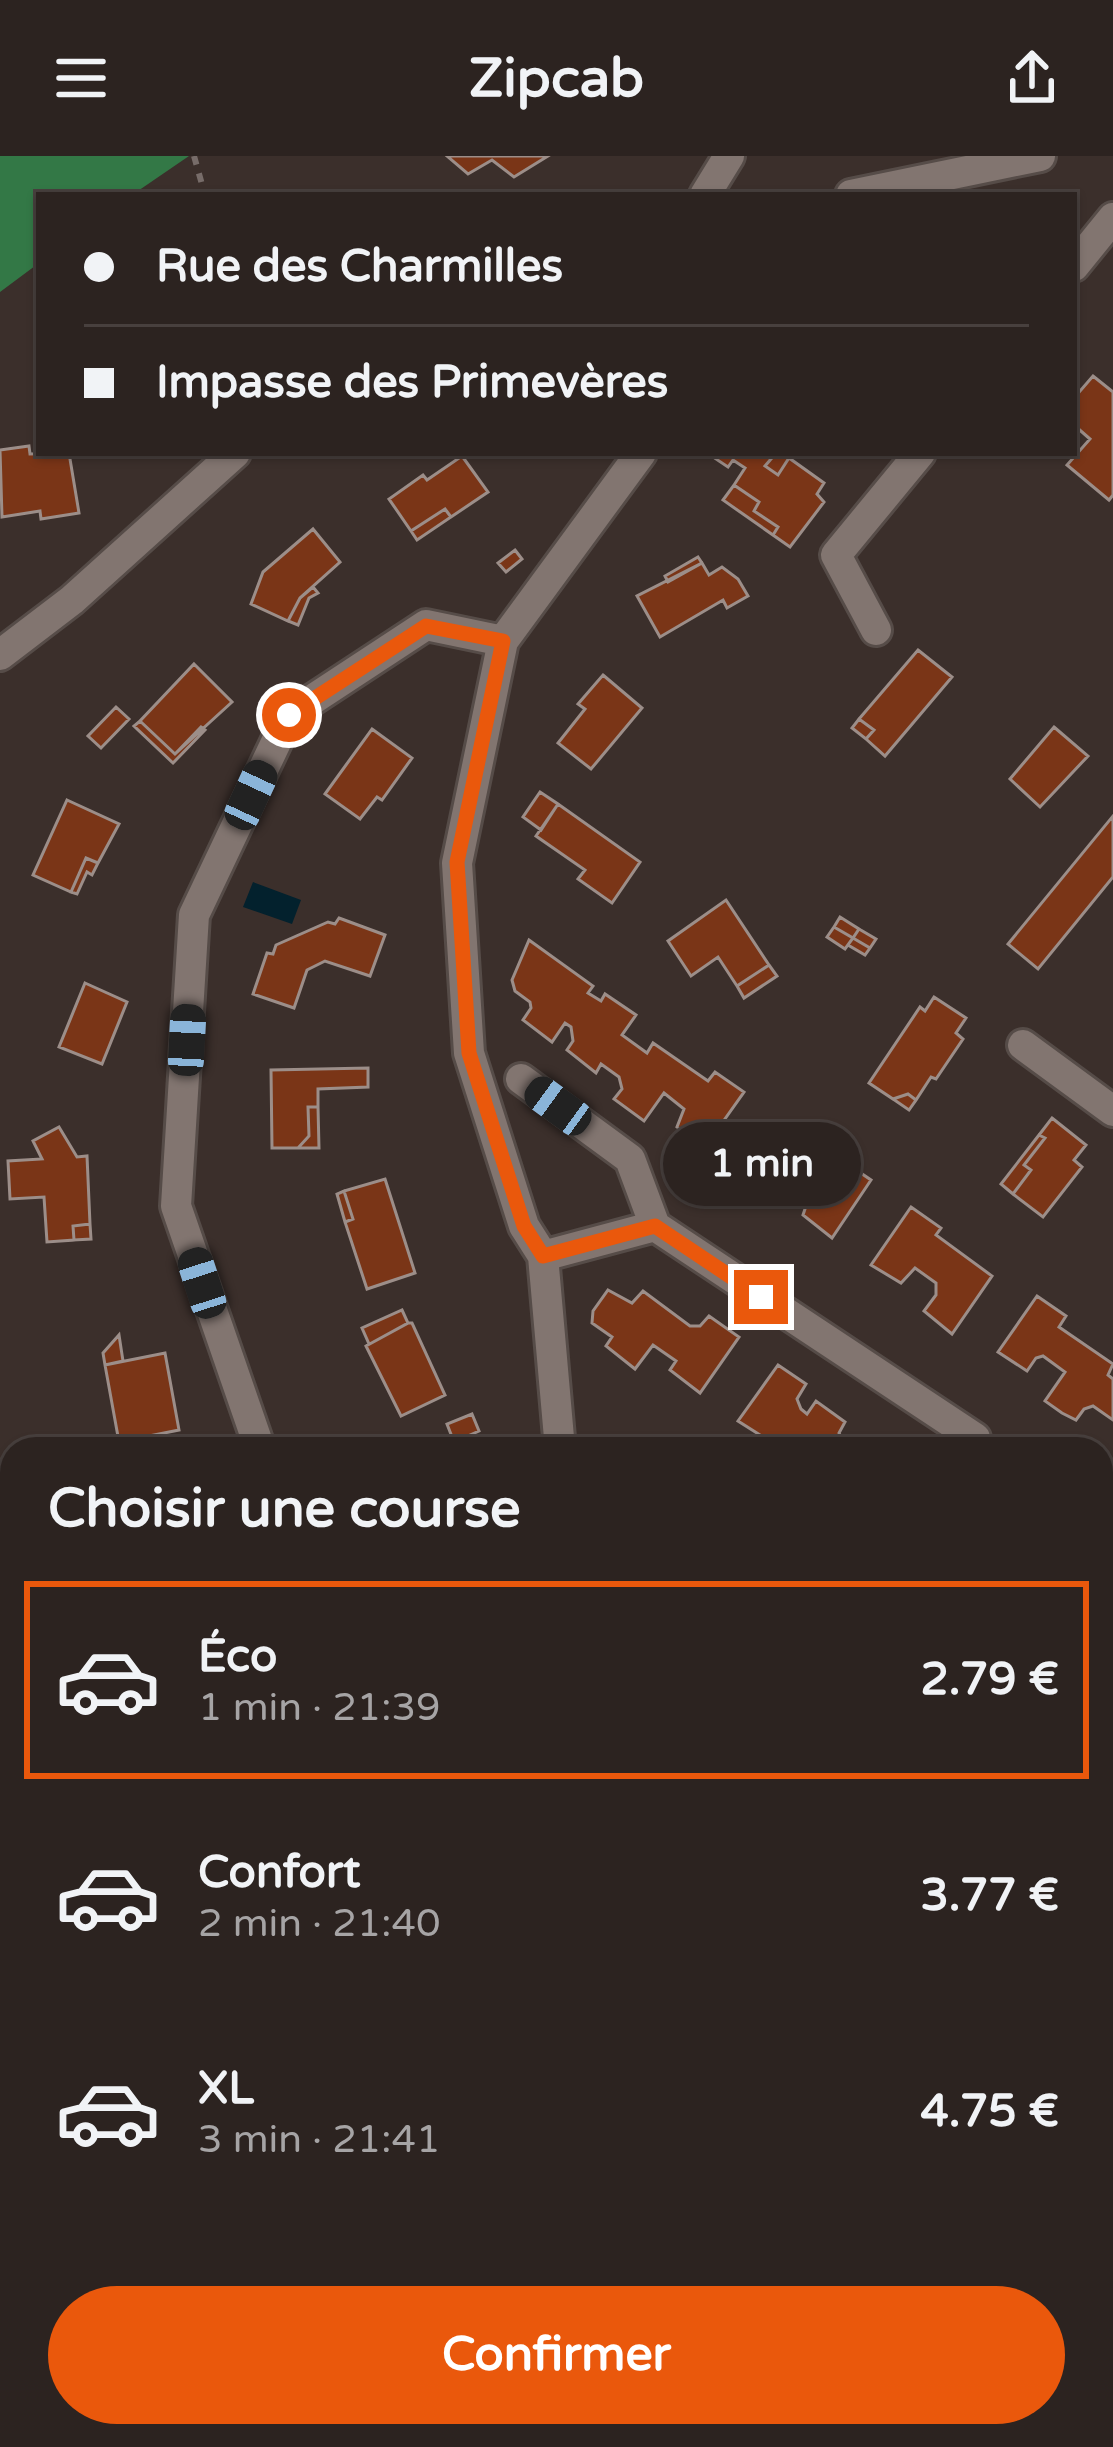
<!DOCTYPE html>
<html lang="fr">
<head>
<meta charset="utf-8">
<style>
	body { margin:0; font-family:"Varela Round",sans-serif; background:#342b29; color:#f1f3f6; height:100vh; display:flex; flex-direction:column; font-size:45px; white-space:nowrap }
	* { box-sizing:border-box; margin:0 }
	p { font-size:39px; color:#a6a4a5 }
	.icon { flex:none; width:66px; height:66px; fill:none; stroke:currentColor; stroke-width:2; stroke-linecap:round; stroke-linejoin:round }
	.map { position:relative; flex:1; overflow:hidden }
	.details { position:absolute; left:0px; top:1281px; width:1113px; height:1011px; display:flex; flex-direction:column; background:#2c2320; border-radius:36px 36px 0 0; box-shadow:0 3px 9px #0004,0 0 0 3px #48403e }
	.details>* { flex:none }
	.banner { position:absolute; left:36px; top:36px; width:1041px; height:264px; border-radius:0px; box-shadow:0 3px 9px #0004,0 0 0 3px #48403e; display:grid; align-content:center; height:264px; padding:0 48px; background:#2c2320 }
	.end { position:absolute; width:54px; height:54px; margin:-27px; border:15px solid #ea580c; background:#fff; box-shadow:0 0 0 6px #fff }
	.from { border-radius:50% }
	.bubble { position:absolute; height:84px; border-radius:42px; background:#2c2320; box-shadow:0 3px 9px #0004,0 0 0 3px #48403e; font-size:39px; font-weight:800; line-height:84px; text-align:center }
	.car { position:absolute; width:36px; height:72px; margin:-36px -18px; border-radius:15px; box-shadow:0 0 9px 3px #0007; background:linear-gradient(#222 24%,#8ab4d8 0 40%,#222 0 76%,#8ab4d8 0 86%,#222 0) }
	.banner b { display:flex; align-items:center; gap:42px; height:114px; font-size:45px }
	.banner b+b { border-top:3px solid #48403e }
	.banner i { width:30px; height:30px; background:#f1f3f6 }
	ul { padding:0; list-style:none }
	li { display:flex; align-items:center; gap:36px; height:198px; margin:0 24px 18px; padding:0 24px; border:6px solid transparent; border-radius:0px }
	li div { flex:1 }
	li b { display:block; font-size:45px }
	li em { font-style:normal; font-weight:800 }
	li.active { border-color:#ea580c }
	li>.icon { width:108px; height:108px; stroke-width:1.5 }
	h2 { padding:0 48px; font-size:54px; line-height:144px }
	.action { display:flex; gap:24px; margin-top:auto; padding:24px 48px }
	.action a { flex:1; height:138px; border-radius:72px; background:#ea580c; color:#fff; font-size:48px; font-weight:800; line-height:138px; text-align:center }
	header { display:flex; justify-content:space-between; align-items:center; height:156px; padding:0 48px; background:#2c2320; font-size:54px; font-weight:800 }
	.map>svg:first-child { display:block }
	.built { fill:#48362e }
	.green { fill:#2b6339 }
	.forest { fill:#337846 }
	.water { fill:#03212d }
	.building { fill:#7a3517; stroke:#9c8e89; stroke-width:3 }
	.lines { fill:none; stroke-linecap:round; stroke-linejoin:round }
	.minor-casing { stroke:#564c48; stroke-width:36 }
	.path { stroke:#776c69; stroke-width:6; stroke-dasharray:9 9; stroke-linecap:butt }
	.minor { stroke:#827570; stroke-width:30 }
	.route { stroke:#ea580c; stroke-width:15 }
</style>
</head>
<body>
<header><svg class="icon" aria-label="menu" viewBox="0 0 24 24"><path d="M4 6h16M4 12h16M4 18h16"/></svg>Zipcab<svg class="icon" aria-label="share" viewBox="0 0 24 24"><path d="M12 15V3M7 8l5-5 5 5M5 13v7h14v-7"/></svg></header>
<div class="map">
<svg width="1113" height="2291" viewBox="0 0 1113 2291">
	<rect width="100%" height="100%" fill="#3b2f2b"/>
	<path class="built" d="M1113 1553V2291H769L766 2280H1101V1566Z"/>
	<path class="green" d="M0 1379 12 1394V2280H352L354 2291H0Z"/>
	<path class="forest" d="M0 0H189L132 39H39V107L0 136Z"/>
	<path class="water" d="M253 726 301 744 292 768 243 751Z"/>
	<path class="building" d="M447 0H548L514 21 492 4 468 18Z
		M1093 220 1113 236V339L1109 344 1067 309 1090 283 1074 269V242Z
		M29 290 30 298 69 297 79 357 41 363 40 355 2 361 0 294Z
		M716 297H762L771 303 765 310 778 319 789 302 824 327 817 338 824 346 790 391 773 379 778 371 754 355 759 346 734 329 745 312 733 304 728 311 713 301Z
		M762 297H782L789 302 778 319 765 310 771 303Z
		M462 300 488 336 451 361 445 353 411 375 389 343 423 319 427 324Z
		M734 329 759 346 754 355 778 371 773 379 723 344Z
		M445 353 451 361 417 384 411 375Z
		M313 373 340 406 300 442 288 465 251 448 263 416Z
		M515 394 522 403 506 416 498 407Z
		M698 401 702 407 668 426 665 420Z
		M702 407 709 419 722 411 738 423 748 440 727 452 723 444 660 481 637 440Z
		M313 431 318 437 309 442 298 469 288 465 300 442Z
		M918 494 952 521 885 600 866 583 874 574 859 563Z
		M194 508 232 546 175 598 140 565Z
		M603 519 642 552 591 613 558 587 585 553 578 548Z
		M116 551 129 563 101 592 88 580Z
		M859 563 874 574 866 583 852 572Z
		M140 565 175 598 201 571 205 574 173 607 134 570Z
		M1054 571 1088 600 1040 651 1010 623Z
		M372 573 412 602 382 644 377 641 360 663 325 638Z
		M540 636 558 648 541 674 523 661Z
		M67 644 119 668 98 707 86 702 71 736 33 719Z
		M558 648 640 706 612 747 578 723 585 714 536 680Z
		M1113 660V721L1038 813 1008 788Z
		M86 702 98 707 92 719 87 716 77 738 71 736Z
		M726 744 769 809 737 830 718 801 691 820 668 785Z
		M840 761 859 773 853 782 834 771Z
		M339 762 385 779 370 820 325 805 307 814 294 852 253 838 267 797 273 798 276 789 328 766 335 768Z
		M834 771 853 782 845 793 827 781Z
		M859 773 876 783 870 792 853 782Z
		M853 782 870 792 865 799 848 789Z
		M529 784 593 830 588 837 601 845 605 838 636 859 622 879 647 897 653 887 708 925 715 916 744 936 705 991 677 971 684 953 664 937 644 965 614 943 622 933 619 921 601 908 596 917 567 894 573 885 571 871 565 867 552 886 523 864 531 852 530 846 515 835 512 824Z
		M769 809 777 820 744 842 737 830Z
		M85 827 127 846 102 908 59 891Z
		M934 841 966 862 956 877 963 883 936 923 931 921 916 944 908 938 893 943 869 927 920 851 925 855Z
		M368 912V931L318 933V951H308L309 980 298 992H272L271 914Z
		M908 938 916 944 909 954 893 943Z
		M308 951H318L319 992H298L309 980Z
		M1052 962 1086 989 1074 1004 1082 1011 1043 1061 1013 1038 1031 1014 1024 1009 1045 982 1039 979Z
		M59 971 77 1001 87 1000 90 1068 73 1070 74 1084 47 1086 44 1041 10 1043 8 1005 42 1003 33 985Z
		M779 971 836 1010 840 1003 871 1024 832 1082 803 1059 809 1041 787 1024 769 1047 739 1028Z
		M1039 979 1045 982 1024 1009 1031 1014 1013 1038 1001 1028Z
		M385 1023 415 1117 367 1133 345 1066 353 1063 344 1035Z
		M344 1035 353 1063 345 1066 337 1038Z
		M911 1051 941 1072 936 1079 992 1120 952 1178 924 1155 936 1139V1127L915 1112 901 1127 871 1109Z
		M90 1068 91 1083 74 1084 73 1070Z
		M608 1134 632 1147 643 1135 690 1170H700L709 1160 739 1181 700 1237 670 1214 676 1205 653 1189 635 1213 606 1190 612 1181 592 1167 593 1155Z
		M1037 1140 1066 1160 1059 1171 1113 1208 1108 1219 1113 1223V1264L1093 1250 1084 1253 1076 1264 1062 1257 1045 1245 1065 1216 1043 1200 1036 1202 1027 1215 998 1196Z
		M402 1154 408 1167 366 1190 369 1188 362 1172Z
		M408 1167H412L445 1239 401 1260 366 1190Z
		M119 1179 123 1205 105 1209 103 1197Z
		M165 1197 179 1274 119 1286 105 1209Z
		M778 1209 806 1228 797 1243 801 1253 807 1258 816 1245 845 1266 839 1277 847 1293H782L738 1265Z
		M472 1258 479 1275 454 1286 447 1268Z
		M1109 1437 1113 1440V1498L1101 1515V1447Z
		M1101 1669 1113 1675V2291H953L931 2280H1101Z
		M626 2280H671L673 2291H628Z"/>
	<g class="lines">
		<g class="minor-casing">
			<path id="minor" d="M705 39 729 0
				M851 39 1040 0
				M1074 110 1113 62
				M876 474 836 399 920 297
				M0 499 72 444 235 297
				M1023 889 1113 955
				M521 923 630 1003 655 1070
				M543 1100 655 1070 975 1282
				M260 1293 176 1050 194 759 289 559 426 469 503 485
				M560 1293 543 1100 524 1070 469 897 457 707 503 485 641 297
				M506 2280 507 2291"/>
		</g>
		<path class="path" d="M194 0 205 39"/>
		<use href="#minor" class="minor"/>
	</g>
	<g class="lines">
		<path class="route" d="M289 559 426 470 503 485 457 706 469 897 524 1070 543 1100 655 1070 761 1141"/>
	</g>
</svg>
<i class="end from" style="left:289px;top:559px"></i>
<i class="end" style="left:761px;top:1141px"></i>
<div class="bubble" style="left:663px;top:966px;width:198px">1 min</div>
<i class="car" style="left:251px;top:639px;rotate:25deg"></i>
<i class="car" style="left:187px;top:884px;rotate:3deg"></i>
<i class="car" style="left:558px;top:950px;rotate:306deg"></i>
<i class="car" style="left:202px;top:1127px;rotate:342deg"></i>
<div class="banner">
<b><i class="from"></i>Rue des Charmilles</b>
<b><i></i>Impasse des Primevères</b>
</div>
<section class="details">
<h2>Choisir une course</h2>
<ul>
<li class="active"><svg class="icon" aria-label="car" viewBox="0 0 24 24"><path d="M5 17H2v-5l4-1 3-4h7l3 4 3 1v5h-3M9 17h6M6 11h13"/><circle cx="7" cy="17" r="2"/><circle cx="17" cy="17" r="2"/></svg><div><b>Éco</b><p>1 min · 21:39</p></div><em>2.79 €</em></li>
<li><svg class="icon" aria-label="car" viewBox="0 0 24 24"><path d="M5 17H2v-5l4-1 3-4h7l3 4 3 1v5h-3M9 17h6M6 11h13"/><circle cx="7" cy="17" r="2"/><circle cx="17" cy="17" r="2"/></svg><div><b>Confort</b><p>2 min · 21:40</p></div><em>3.77 €</em></li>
<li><svg class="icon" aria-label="car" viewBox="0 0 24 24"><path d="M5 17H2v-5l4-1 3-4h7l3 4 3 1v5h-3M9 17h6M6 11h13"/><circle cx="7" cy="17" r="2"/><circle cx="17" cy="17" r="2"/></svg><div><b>XL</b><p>3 min · 21:41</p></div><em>4.75 €</em></li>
</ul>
<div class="action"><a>Confirmer</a></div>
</section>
</div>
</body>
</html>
